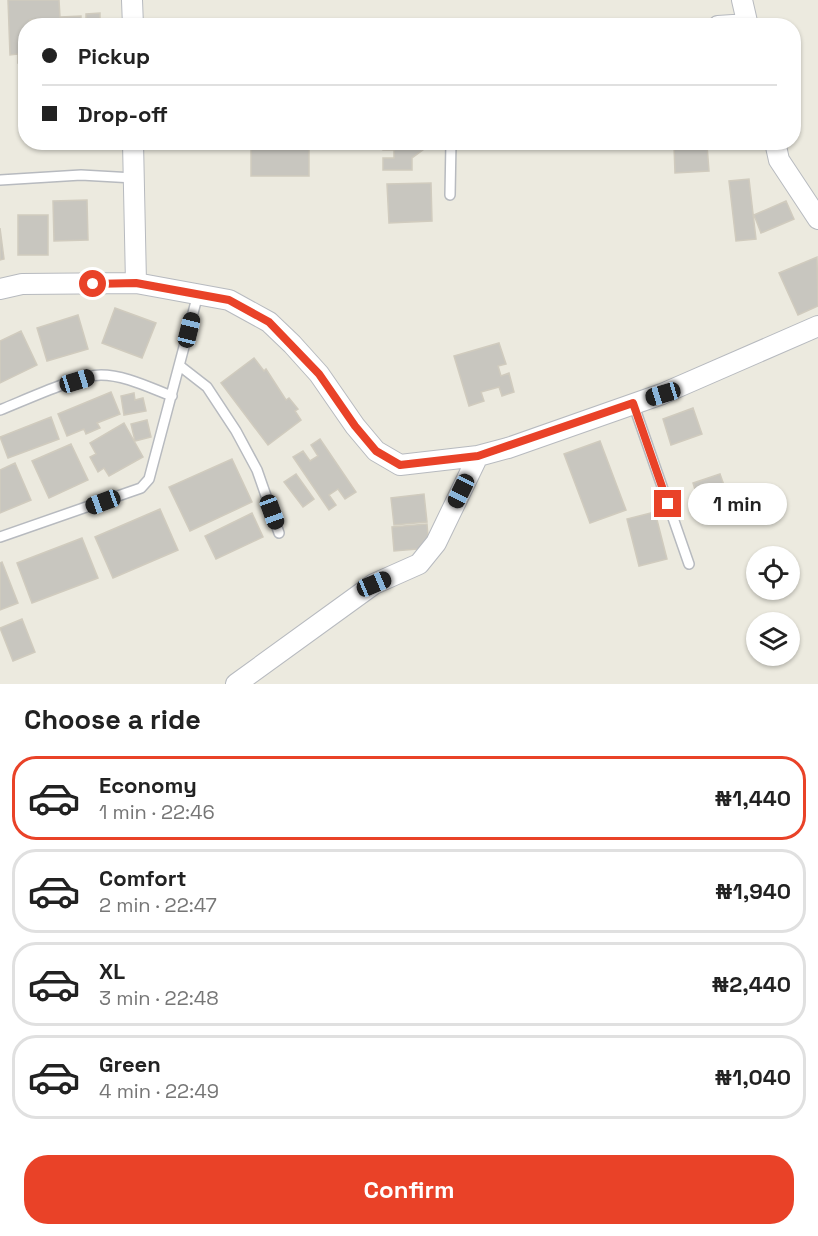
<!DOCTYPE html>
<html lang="en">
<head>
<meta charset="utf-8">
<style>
	body { margin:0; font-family:"Space Grotesk",sans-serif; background:#f2f2f2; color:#222; height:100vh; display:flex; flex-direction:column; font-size:22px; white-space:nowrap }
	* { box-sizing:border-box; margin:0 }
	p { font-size:20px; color:#767676 }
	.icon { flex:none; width:33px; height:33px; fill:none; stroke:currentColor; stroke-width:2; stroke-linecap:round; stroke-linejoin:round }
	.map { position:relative; height:684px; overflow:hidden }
	.details { display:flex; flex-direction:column; background:#fff; flex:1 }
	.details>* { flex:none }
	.hud { position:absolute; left:18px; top:18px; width:783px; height:132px; border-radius:24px; box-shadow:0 2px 4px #0004; display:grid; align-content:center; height:132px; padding:0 24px; background:#fff }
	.controls { position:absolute; left:746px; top:546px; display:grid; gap:12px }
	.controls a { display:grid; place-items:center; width:54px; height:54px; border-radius:50%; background:#fff; box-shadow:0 2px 4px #0004; font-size:30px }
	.end { position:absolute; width:27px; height:27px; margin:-14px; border:8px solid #e94228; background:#fff; box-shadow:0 0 0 3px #fff }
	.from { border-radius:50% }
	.bubble { position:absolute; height:42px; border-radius:21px; background:#fff; box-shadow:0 2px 4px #0004; font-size:20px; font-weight:700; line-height:42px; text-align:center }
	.car { position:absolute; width:18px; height:36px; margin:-18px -9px; border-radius:8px; box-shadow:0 0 4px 2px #0007; background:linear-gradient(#222 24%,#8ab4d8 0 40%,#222 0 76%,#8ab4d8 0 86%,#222 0) }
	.hud b { display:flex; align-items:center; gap:21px; height:57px; font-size:22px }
	.hud b+b { border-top:2px solid #e0e0e0 }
	.hud i { width:15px; height:15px; background:#222 }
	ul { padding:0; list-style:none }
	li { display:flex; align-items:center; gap:18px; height:84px; margin:0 12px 9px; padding:0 12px; border:3px solid #e0e0e0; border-radius:24px }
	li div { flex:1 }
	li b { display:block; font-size:22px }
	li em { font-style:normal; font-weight:700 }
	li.current { border-color:#e94228 }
	li>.icon { width:54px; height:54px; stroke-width:1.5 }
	h2 { padding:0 24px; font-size:27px; line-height:72px }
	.button { display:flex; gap:12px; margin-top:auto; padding:12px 24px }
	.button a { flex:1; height:69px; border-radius:24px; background:#e94228; color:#fff; font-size:24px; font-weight:700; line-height:69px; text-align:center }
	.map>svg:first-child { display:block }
	.building { fill:#c8c6bf; stroke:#d0cbbe; stroke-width:1.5 }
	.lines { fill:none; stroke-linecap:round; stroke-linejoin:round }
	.lane-casing { stroke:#b7babf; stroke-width:12 }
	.street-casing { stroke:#b7babf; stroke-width:22 }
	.lane { stroke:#fff; stroke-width:9 }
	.street { stroke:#fff; stroke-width:20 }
	.route { stroke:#e94228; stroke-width:8 }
</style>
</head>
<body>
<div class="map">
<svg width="818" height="684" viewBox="0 0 818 684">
	<rect width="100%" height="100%" fill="#eceadf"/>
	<path class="building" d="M8 0H59L60 17 81 16V26H43V19L30 20 31 26H26V63H18V54L10 55Z
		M100 13V26H86V14Z
		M383 142H426L427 147 412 158V170H383V158H394V150H383Z
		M251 144H309V176H251Z
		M707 145 709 171 675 173 674 146Z
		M749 179 756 239 736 241 729 181Z
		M431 183 432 221 389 223 387 184Z
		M87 200 88 240 54 241 53 201Z
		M786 201 794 219 761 233 754 215Z
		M18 215H48V255H18Z
		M0 228 4 259 0 260Z
		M817 257 818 306 798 315 779 273Z
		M115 308 156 323 142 358 102 343Z
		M78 315 88 349 47 361 37 328Z
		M21 331 37 365 0 383V341Z
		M499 343 506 364 498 366 501 376 509 373 514 392 502 396 499 387 481 392 484 401 469 406 454 356Z
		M254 358 264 371 266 369 286 400 289 398 298 409 295 411 301 420 268 445 221 383Z
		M111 392 120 414 97 423 100 428 86 434 84 429 67 436 58 414Z
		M134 393 135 400 143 398 146 411 124 415 121 396Z
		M693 408 702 434 671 445 663 419Z
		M51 417 59 439 8 458 0 437Z
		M147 420 151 437 135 441 131 424Z
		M124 423 143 457 109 476 104 468 98 472 90 457 96 454 90 443Z
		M320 439 356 492 345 499 338 489 329 495 336 505 329 510 293 457 303 451 310 461 318 456 311 445Z
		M600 441 626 510 590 523 564 454Z
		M71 444 88 480 49 498 32 461Z
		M232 459 252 502 190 531 169 487Z
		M15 463 31 500 0 513V470Z
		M296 474 314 499 303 507 284 482Z
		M720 474 729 499 701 509 693 483Z
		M424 494 427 522 394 525 391 498Z
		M160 509 178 550 113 578 95 537Z
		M655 512 667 559 639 566 627 519Z
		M252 513 263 537 216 559 205 536Z
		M427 524 429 548 394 551 392 527Z
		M82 538 98 578 32 603 17 563Z
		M2 562 18 603 0 610V563Z
		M22 619 35 652 13 661 0 628Z"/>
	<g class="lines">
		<g class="lane-casing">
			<path id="lane" d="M0 180 81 175 134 178
				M450 195 451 142
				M180 366 207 387 236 431 257 470 279 533
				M633 403 689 564
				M0 410C23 401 79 375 101 375 125 375 150 388 172 396
				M0 537 141 488 149 479 198 294"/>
		</g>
		<g class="street-casing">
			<path id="street" d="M132 0 133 26
				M742 0 748 26
				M718 26 748 24
				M133 142 136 283
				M775 142 779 160 818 219
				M0 289 22 284 136 283 229 300 269 322 292 344 319 374 355 426 376 451 400 465 478 456 508 448 662 394 818 326
				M236 684 374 584 419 564 436 543 478 456"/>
		</g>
		<use href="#lane" class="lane"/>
		<use href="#street" class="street"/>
	</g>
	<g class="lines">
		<path class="route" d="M93 284 136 283 229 300 269 322 319 374 355 426 376 451 400 465 478 456 633 403 668 504"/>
	</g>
</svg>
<div class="controls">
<a><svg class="icon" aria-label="locate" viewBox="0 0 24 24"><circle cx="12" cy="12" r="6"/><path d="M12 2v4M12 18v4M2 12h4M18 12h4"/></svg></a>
<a><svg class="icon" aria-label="layers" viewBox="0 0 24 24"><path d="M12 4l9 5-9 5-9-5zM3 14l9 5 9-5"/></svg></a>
</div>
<i class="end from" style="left:93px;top:284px"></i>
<i class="end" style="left:668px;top:504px"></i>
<div class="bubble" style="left:688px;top:483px;width:99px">1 min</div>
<i class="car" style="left:189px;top:330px;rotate:14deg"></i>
<i class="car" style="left:77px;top:381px;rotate:73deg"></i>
<i class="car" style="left:663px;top:394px;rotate:253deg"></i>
<i class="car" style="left:461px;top:491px;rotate:206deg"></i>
<i class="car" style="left:103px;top:502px;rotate:250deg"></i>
<i class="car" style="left:272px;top:512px;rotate:160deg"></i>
<i class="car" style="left:374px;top:584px;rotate:67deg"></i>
<div class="hud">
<b><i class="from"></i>Pickup</b>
<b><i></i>Drop-off</b>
</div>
</div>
<section class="details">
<h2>Choose a ride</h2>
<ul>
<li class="current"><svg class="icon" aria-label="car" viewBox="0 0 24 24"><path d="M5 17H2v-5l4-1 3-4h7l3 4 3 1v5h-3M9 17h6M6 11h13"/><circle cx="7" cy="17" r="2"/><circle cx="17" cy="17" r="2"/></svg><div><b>Economy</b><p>1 min · 22:46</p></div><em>₦1,440</em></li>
<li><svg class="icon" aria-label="car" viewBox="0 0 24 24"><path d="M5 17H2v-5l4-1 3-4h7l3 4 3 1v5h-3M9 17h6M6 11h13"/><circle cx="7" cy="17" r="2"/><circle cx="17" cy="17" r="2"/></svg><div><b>Comfort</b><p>2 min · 22:47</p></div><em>₦1,940</em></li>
<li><svg class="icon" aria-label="car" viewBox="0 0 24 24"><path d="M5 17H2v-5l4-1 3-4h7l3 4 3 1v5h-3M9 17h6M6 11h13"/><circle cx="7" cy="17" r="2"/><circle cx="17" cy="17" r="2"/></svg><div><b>XL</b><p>3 min · 22:48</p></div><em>₦2,440</em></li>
<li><svg class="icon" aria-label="car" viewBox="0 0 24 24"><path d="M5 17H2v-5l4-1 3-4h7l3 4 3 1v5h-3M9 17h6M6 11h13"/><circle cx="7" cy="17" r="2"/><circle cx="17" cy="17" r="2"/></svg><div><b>Green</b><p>4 min · 22:49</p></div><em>₦1,040</em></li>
</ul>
<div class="button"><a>Confirm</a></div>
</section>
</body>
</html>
